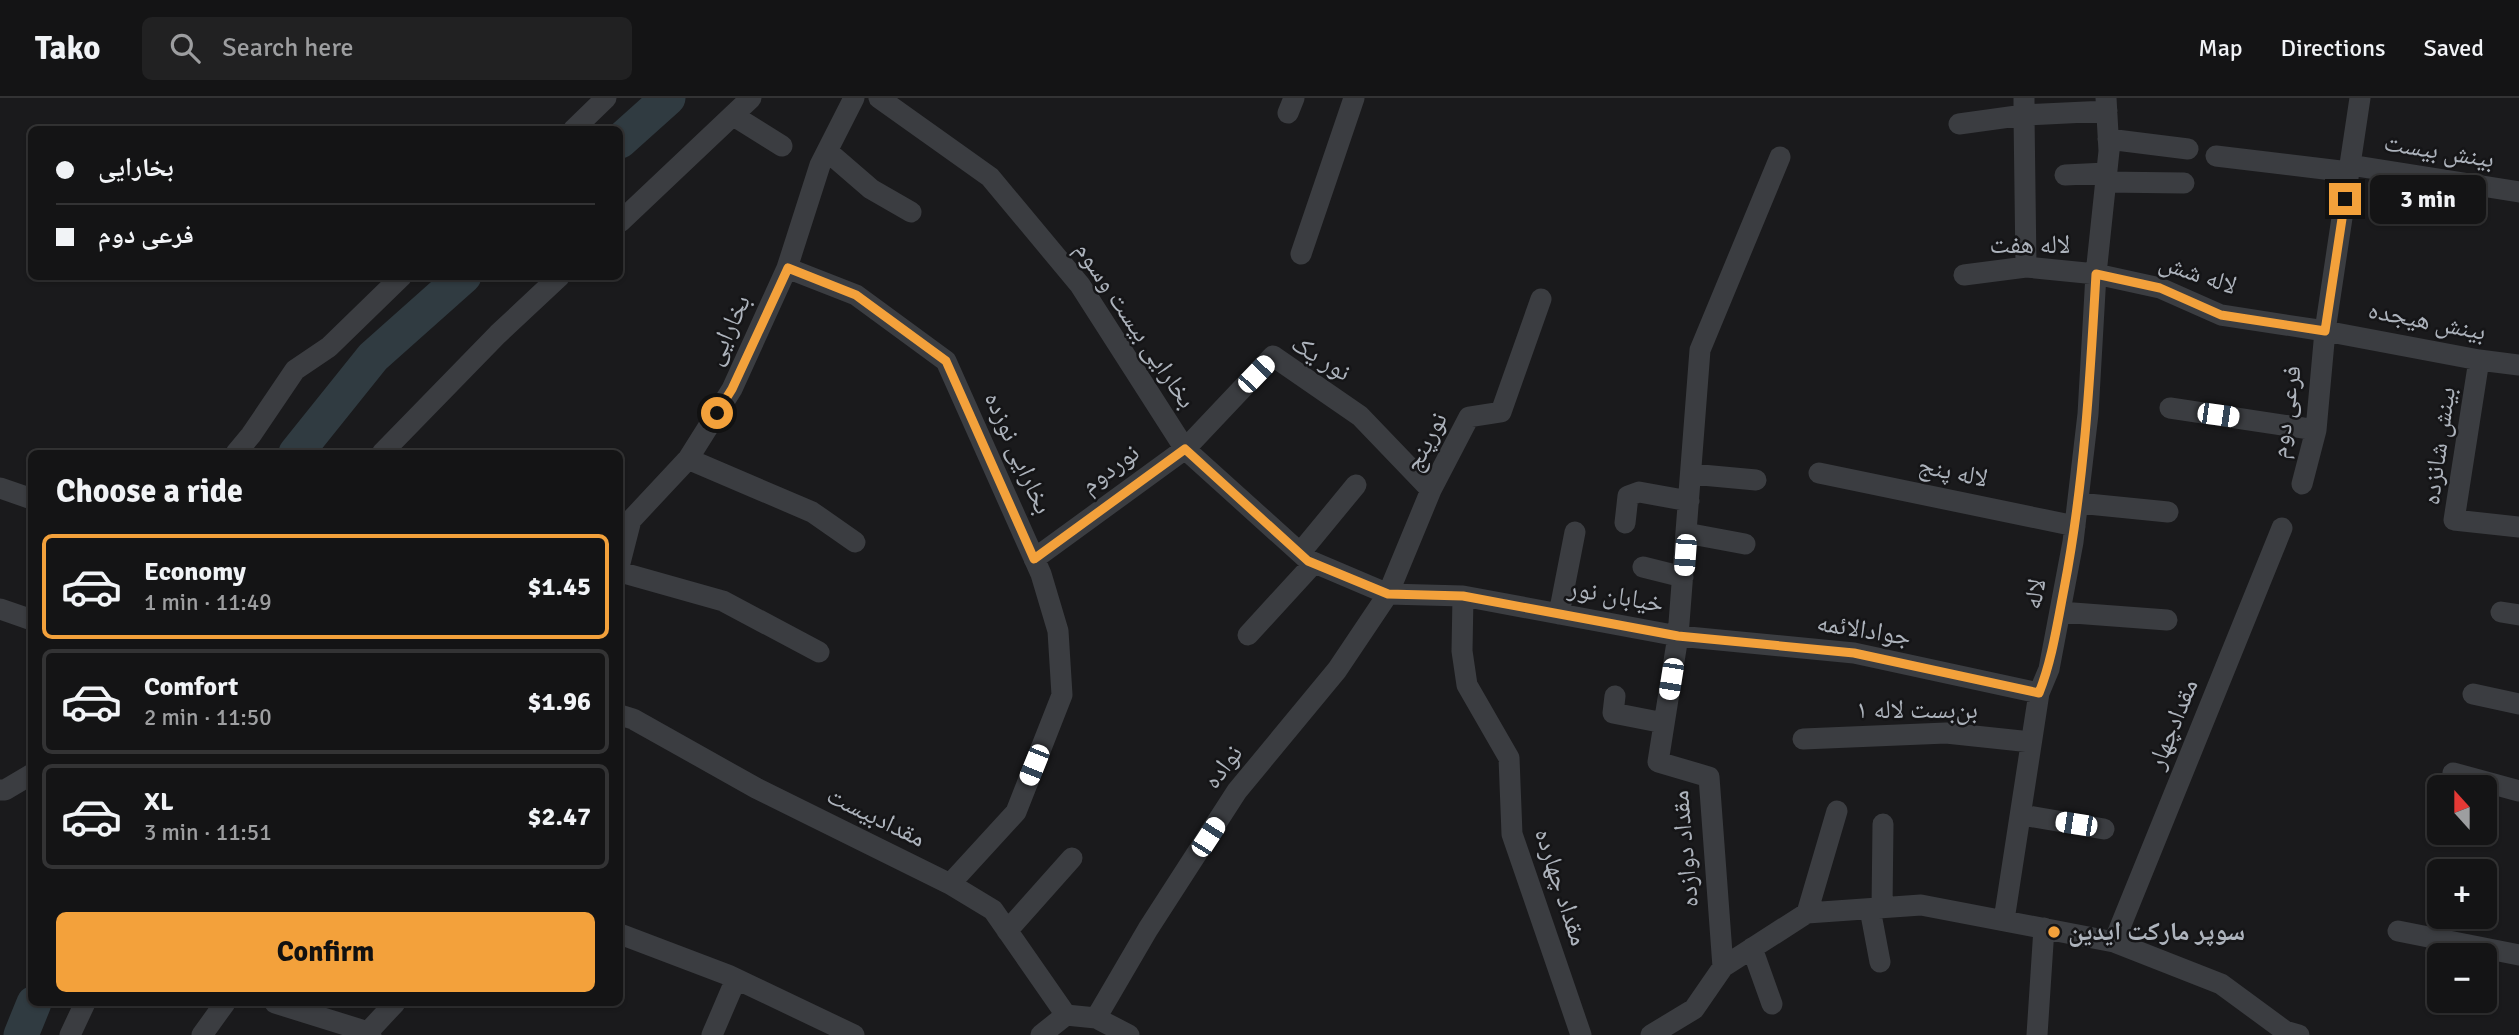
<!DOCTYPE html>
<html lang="en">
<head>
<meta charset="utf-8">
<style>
	body { margin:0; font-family:Signika,"Noto Naskh Arabic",sans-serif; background:#212122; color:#f1f3f6; height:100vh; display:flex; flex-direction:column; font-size:26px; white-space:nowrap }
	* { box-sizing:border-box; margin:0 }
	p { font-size:23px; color:#9d9ea0 }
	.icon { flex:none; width:38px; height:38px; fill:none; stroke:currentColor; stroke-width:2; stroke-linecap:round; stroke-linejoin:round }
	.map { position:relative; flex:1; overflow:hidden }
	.sheet { position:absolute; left:28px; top:352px; width:595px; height:556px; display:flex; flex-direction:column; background:#141415; border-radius:10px; box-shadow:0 2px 5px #0004,0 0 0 2px #333334 }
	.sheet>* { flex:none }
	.banner { position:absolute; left:28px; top:28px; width:595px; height:154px; border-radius:10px; box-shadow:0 2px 5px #0004,0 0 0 2px #333334; display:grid; align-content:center; height:154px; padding:0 28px; background:#141415 }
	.needle { width:46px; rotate:339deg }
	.tools { position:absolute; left:2427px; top:677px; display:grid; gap:14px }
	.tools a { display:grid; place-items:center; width:70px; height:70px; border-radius:10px; background:#141415; box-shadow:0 2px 5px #0004,0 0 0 2px #333334; font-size:35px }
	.end { position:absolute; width:32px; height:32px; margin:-16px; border:9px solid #f3a13b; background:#111; box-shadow:0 0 0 4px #111 }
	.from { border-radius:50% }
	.bubble { position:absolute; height:49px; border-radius:10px; background:#141415; box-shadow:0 2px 5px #0004,0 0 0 2px #333334; font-size:23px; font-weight:700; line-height:49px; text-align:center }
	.car { position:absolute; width:21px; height:42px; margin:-21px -10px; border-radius:9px; box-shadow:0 0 5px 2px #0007; background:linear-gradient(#fff 24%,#345 0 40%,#fff 0 76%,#345 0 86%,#fff 0) }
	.banner b { display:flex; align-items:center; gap:24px; height:66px; font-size:26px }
	.banner b+b { border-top:2px solid #333334 }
	.banner i { width:18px; height:18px; background:#f1f3f6 }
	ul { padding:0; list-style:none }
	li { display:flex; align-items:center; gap:21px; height:105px; margin:0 14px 10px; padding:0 14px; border:4px solid #333334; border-radius:10px }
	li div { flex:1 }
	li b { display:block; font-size:26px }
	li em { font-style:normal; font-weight:700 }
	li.selected { border-color:#f3a13b }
	li>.icon { width:63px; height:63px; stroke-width:1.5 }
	h2 { padding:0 28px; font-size:32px; line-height:84px }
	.cta { display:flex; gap:14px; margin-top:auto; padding:14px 28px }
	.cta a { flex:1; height:80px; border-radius:10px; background:#f3a13b; color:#111; font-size:28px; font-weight:700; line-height:80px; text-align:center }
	header { display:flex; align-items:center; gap:42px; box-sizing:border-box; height:98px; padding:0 35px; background:#141415; border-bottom:2px solid #333334 }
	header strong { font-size:33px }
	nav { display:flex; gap:38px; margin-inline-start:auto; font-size:24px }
	.search { width:490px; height:63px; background:#212122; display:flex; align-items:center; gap:18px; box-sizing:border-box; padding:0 24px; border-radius:10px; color:#9d9ea0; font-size:26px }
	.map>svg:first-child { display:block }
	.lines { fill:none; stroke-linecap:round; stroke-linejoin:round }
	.river { stroke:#303b41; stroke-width:35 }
	.street { stroke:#3b3d41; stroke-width:21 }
	.route { stroke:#f3a13b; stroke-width:9 }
	.poi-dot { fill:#f3a13b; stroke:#151517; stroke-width:2.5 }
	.labels { text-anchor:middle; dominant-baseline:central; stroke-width:5; stroke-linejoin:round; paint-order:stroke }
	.street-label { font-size:26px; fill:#adb3bc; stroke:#151517 }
	.poi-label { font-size:26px; font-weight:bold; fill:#adb3bc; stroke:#151517; text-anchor:start }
</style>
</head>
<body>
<header>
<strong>Tako</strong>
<div class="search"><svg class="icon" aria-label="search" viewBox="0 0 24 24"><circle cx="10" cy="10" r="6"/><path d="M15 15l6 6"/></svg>Search here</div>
<nav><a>Map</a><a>Directions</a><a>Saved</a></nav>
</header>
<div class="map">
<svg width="2519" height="937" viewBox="0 0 2519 937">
	<rect width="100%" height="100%" fill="#1a1a1c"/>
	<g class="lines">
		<path class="river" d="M620 43 668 0
			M296 355 373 259 464 178
			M21 937 34 905"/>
		<path class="street" d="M879 0 990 79 1080 187 1185 351 1308 462 1388 496 1463 498 1678 538 1700 252 1780 59
			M2024 0V17L2107 13
			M1288 15 1294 0
			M734 18 782 48
			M1959 26 2024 17 2026 169
			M573 32 606 0
			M2108 41 2188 51
			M827 53 871 91 911 114
			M2216 58 2349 74
			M2350 67 2519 94
			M2065 77 2106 75
			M2105 84 2184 85
			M620 124 751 0
			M1301 156 1354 0
			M787 170 856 197 946 263 1041 476 1058 533 1062 597 1016 714 950 786
			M1964 177 2026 169 2096 176 2160 190 2221 217 2325 233 2479 262 2519 267
			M2479 262 2454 422 2519 429
			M2170 310 2316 332
			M236 355 251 337 295 272 329 249 402 178
			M382 355 498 236 560 178
			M688 361 812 414 855 444
			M1819 375 2075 428
			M1691 376 1756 382
			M2302 386 2316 332 2325 233 2360 0
			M0 390 32 401
			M2078 405 2168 414
			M1625 425 1628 398 1639 394 1689 403
			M1686 435 1745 446
			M1300 455 1356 387
			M1034 461 1185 351 1273 258 1360 318 1431 392
			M620 465 631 422 688 361 732 291 787 170 820 67 854 0
			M1643 469 1683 479
			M620 474 723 503 819 554
			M1463 498 1462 553 1467 587 1509 660 1512 736 1581 937
			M0 511 32 522
			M2060 514 2167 522
			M2501 514 2519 517
			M1559 516 1575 434
			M1248 537 1314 465
			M2473 596 2519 606
			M1615 598 1613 615 1664 625
			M620 617 633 621 756 690 950 786 993 812 1066 917
			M1803 641 1946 635 2031 644
			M2453 675 2519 693
			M0 692H5L32 676
			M2022 717 2104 731
			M1882 810 1883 726
			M1870 811 1880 864
			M1807 815 1837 713
			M2004 822 2039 595 2049 571 2073 444 2088 316 2096 176 2109 53 2106 0
			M1007 833 1072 760
			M2398 833 2519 857
			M620 836 728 877 854 937
			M2114 844 2282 430
			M1752 850 1772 906
			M1723 869 1709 679 1658 664 1678 538 1854 555 2039 595
			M275 905 368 934 371 937
			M1096 920 1148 831 1237 693 1337 572 1388 496 1431 392 1469 319 1501 314 1541 201
			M368 934 395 905
			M70 937 85 905
			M202 937 225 905
			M712 937 736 881
			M1041 937 1066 917 1096 920 1129 937
			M1651 937 1694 911 1723 869 1807 815 1921 807 2114 844 2221 886 2285 933 2299 937
			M2037 937 2044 830"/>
	</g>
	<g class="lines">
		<path class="route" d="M717 315 732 291 788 170 856 197 946 263 1034 461 1185 351 1308 463 1388 496 1463 498 1678 538 1854 555 2039 595C2052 562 2057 527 2064 491 2084 387 2090 282 2096 176L2160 190 2221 217 2325 233 2345 101"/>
	</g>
	<circle class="poi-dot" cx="2054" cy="834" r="7"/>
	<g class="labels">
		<g class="street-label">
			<text transform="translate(2439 53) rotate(9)">بینش بیست</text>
			<text x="2030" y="147">لاله هفت</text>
			<text transform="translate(2198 176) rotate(19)">لاله شش</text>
			<text transform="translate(2427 223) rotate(11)">بینش هیجده</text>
			<text transform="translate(1135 227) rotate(56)">بخارایی بیست وسوم</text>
			<text transform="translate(728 232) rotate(-65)">بخارایی</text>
			<text transform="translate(1321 260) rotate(32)">نور یک</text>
			<text transform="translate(2286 314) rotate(-81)">فرعی دوم</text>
			<text transform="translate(1426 344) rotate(-62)">نورپنج</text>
			<text transform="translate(2439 348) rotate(-82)">بینش شانزده</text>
			<text transform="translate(1018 355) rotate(66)">بخارایی نوزده</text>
			<text transform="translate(1110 371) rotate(-36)">نوردوم</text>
			<text transform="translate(1953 374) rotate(12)">لاله پنج</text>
			<text transform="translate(2035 496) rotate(-79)">لاله</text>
			<text transform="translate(1616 498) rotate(10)">خیابان نور</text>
			<text transform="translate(1864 532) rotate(9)">جوادالائمه</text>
			<text x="1917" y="612">بن‌بست لاله ۱</text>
			<text transform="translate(2173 626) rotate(-68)">مقدادچهار</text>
			<text transform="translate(1223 669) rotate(-53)">نواده</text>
			<text transform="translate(876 719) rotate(26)">مقدادبیست</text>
			<text transform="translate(1685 751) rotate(-95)">مقداد دوازده</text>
			<text transform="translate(1561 789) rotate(72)">مقداد چهارده</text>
		</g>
		<g class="poi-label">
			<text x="2068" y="834">سوپر مارکت ایدین</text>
		</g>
	</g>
</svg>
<div class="tools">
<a><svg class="needle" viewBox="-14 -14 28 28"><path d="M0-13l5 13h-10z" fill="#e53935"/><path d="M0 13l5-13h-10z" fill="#9d9ea0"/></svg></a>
<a>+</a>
<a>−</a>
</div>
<i class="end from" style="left:717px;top:315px"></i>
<i class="end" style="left:2345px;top:101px"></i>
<div class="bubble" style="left:2370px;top:77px;width:116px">3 min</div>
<i class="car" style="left:1256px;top:276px;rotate:44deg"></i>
<i class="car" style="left:2218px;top:317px;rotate:98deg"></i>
<i class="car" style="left:1685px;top:457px;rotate:184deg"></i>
<i class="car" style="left:1671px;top:581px;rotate:189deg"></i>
<i class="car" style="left:1034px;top:667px;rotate:202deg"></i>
<i class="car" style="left:2076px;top:726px;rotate:279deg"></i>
<i class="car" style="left:1208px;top:739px;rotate:33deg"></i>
<div class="banner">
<b><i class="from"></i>بخارایی</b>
<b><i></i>فرعی دوم</b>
</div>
<section class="sheet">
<h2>Choose a ride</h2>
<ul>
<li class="selected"><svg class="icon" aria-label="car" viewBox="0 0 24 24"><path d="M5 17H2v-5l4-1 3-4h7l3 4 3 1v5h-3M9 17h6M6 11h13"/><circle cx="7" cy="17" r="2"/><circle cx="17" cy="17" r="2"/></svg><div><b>Economy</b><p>1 min · 11:49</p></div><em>$1.45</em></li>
<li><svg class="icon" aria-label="car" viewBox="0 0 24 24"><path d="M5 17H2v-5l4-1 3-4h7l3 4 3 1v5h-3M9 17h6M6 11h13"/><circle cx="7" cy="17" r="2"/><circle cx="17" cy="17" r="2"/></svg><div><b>Comfort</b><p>2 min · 11:50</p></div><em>$1.96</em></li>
<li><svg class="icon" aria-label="car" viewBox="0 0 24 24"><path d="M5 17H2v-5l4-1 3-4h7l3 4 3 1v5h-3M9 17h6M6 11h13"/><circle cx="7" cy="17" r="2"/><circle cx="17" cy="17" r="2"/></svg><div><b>XL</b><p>3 min · 11:51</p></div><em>$2.47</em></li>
</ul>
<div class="cta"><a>Confirm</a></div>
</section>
</div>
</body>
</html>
